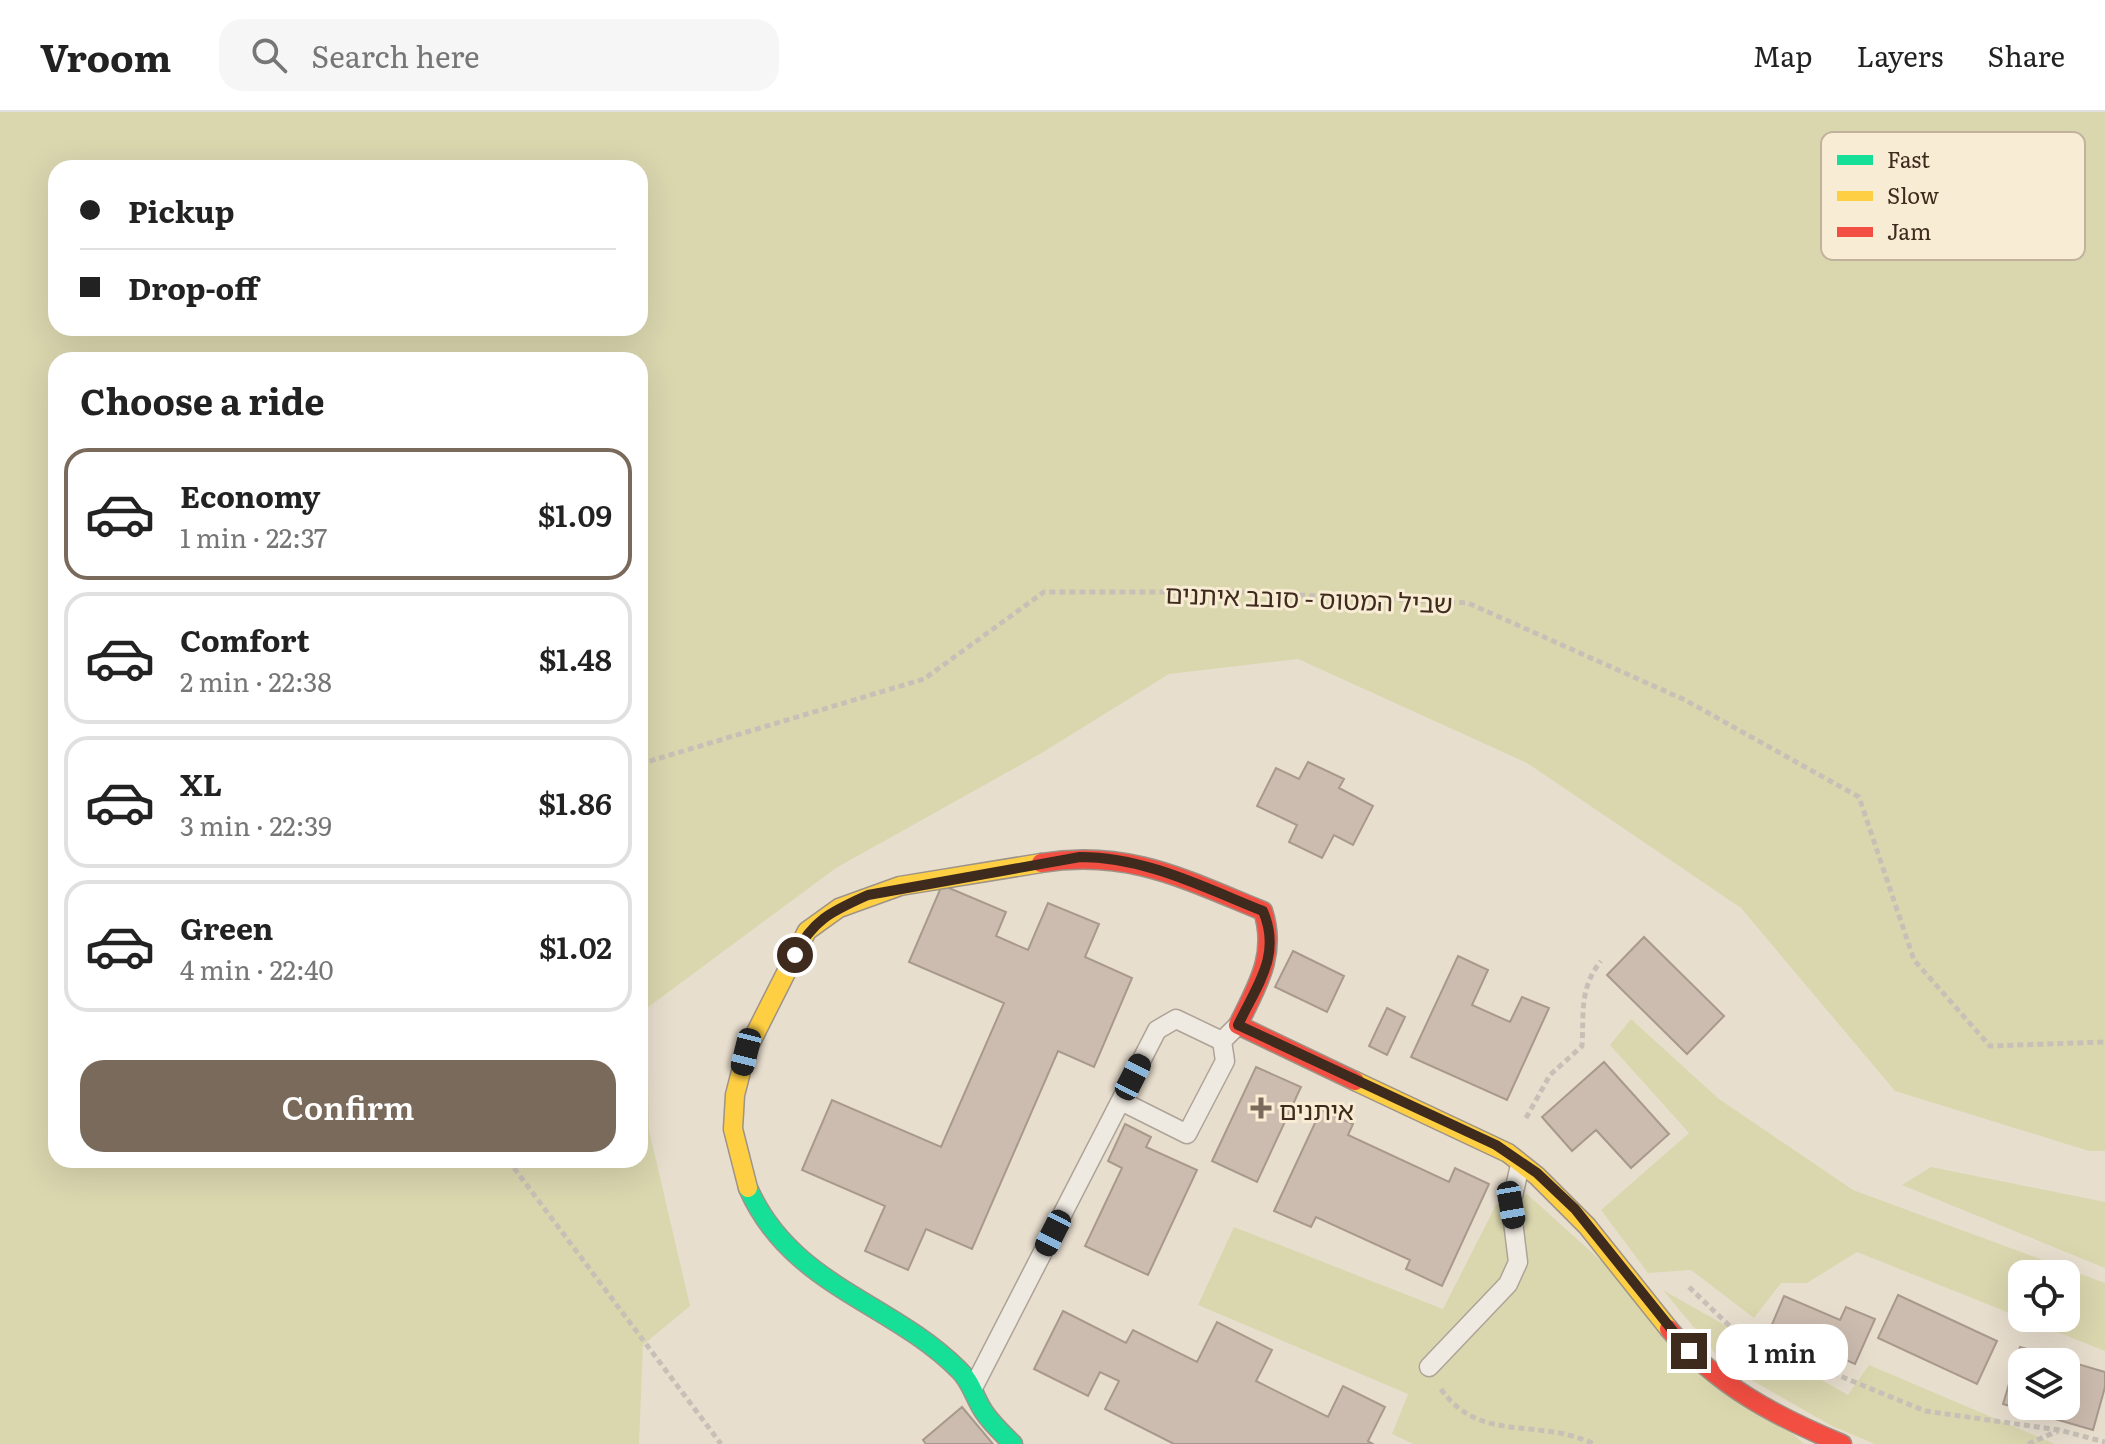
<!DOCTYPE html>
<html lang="en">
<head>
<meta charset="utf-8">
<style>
	body { margin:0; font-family:Literata,"Noto Sans Hebrew",serif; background:#f6f6f6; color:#222; height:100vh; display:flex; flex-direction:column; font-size:30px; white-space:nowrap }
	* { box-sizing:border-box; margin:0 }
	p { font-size:26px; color:#767676 }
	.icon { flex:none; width:44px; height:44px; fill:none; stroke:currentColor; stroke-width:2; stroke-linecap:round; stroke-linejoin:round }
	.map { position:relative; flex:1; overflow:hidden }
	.sheet { position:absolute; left:48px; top:240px; width:600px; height:816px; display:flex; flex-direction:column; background:#fff; border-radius:24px; box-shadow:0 8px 32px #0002 }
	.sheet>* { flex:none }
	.banner { position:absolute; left:48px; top:48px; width:600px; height:176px; border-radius:24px; box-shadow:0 8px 32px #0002; display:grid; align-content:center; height:176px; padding:0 32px; background:#fff }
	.controls { position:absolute; left:2008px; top:1148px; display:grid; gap:16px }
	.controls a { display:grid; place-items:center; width:72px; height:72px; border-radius:16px; background:#fff; box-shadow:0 8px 32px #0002; font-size:40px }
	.end { position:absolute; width:36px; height:36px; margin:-18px; border:10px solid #3e2b1d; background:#fff; box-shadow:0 0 0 4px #fff }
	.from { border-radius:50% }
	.bubble { position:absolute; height:56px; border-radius:24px; background:#fff; box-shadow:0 8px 32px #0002; font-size:26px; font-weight:600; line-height:56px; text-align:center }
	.car { position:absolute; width:24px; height:48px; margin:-24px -12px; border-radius:10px; box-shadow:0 0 6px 2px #0007; background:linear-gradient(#222 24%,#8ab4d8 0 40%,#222 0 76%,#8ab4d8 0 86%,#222 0) }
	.banner b { display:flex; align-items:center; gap:28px; height:76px; font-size:30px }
	.banner b+b { border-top:2px solid #e0e0e0 }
	.banner i { width:20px; height:20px; background:#222 }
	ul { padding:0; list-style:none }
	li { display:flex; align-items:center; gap:24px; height:132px; margin:0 16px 12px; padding:0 16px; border:4px solid #e0e0e0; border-radius:24px }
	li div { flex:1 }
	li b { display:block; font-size:30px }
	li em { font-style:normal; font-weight:600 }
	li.current { border-color:#7a6a5b }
	li>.icon { width:72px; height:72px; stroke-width:1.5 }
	h2 { padding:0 32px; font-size:36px; line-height:96px }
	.primary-button { display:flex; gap:16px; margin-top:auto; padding:16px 32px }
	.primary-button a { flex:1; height:92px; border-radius:24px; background:#7a6a5b; color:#fff; font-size:32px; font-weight:600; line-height:92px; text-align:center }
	header { display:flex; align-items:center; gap:48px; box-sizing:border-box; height:112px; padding:0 40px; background:#fff; border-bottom:2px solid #e0e0e0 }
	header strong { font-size:38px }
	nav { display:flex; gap:44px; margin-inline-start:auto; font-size:28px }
	.search { width:560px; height:72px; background:#f6f6f6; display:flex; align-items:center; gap:20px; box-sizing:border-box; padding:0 28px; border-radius:24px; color:#767676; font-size:30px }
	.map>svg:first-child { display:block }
	.green { fill:#dad7af; fill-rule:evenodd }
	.building { fill:#ccbcaf; stroke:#a9998d; stroke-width:2; fill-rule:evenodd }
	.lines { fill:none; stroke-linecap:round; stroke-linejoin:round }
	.lane-casing { stroke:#ada397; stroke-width:21 }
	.fast-casing { stroke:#9d9387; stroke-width:21 }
	.slow-casing { stroke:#9d9387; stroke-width:21 }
	.jam-casing { stroke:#9d9387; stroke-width:21 }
	.path { stroke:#c8c0b7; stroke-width:5; stroke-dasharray:6 4; stroke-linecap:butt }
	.lane { stroke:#efeae1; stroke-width:18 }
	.fast { stroke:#16e098; stroke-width:18 }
	.slow { stroke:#ffcf43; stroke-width:18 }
	.jam { stroke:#f24e42; stroke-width:18 }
	.route { stroke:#3e2b1d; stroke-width:10 }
	.poi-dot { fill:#7a6a5b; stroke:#f9ecd4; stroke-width:3 }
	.labels { text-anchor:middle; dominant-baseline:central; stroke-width:6; stroke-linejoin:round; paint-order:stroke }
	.street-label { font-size:26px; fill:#3e2b1d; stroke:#f9ecd4 }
	.poi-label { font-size:26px; fill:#3e2b1d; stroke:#f9ecd4; text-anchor:start }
	.key { fill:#f9ecd4; stroke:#c1b29d; stroke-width:2 }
	.key-label { font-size:22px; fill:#3e2b1d }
</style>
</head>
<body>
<header>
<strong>Vroom</strong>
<div class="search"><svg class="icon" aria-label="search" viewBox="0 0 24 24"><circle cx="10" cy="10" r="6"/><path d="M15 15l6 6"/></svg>Search here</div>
<nav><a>Map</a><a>Layers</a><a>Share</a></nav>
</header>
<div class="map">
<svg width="2105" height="1332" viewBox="0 0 2105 1332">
	<rect width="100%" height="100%" fill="#e8dece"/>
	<path class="green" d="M0 0H2105V1039H2089L1895 979 1741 796 1527 651 1298 547 1169 562 1040 642 836 756 647 896 649 1018 690 1194 643 1233 639 1332H0ZM640 56V216H56V56ZM640 248V1048H56V248Z
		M1631 907 1719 987 1853 1078 2105 1171V1239L2022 1206H2066V1162H2022V1206L1857 1140 1807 1171H1781L1754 1206 1691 1158 1648 1161 1601 1098 1689 1021 1610 933Z
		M1931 1055 2105 1090V1156L1902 1073Z
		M1527 1082 1804 1332H1413L1392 1322 1408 1282 1198 1193 1234 1115 1443 1197 1496 1093Z
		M1663 1178 1848 1283 1869 1253 2055 1332H1875L1832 1314 1725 1253Z"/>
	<path class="building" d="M1308 650 1344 667 1339 676 1373 694 1353 733 1334 723 1322 746 1289 730 1297 713 1257 694 1276 656 1299 667Z
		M942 773 1006 800 996 824 1028 838 1048 791 1099 812 1085 845 1132 866 1094 955 1058 939 972 1137 926 1117 908 1158 865 1139 885 1094 802 1058 832 988 941 1035 1004 891 909 850Z
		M1644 825 1724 904 1687 942 1607 863Z
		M1293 839 1344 864 1327 900 1275 875Z
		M1458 844 1488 858 1472 893 1510 910 1522 885 1549 896 1507 988 1411 945Z
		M1387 896 1405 905 1387 943 1369 934Z
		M1604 950 1669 1022 1631 1056 1596 1018 1572 1039 1542 1005Z
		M1256 955 1301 975 1257 1070 1212 1049Z
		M1321 998 1353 1012 1348 1023 1449 1070 1455 1056 1489 1072 1442 1174 1406 1157 1410 1148 1316 1105 1311 1115 1274 1099Z
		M1125 1012 1151 1025 1146 1035 1197 1058 1148 1163 1085 1134 1122 1056 1108 1049Z
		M1898 1183 1997 1229 1977 1272 1878 1226Z
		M1784 1184 1840 1208 1846 1195 1875 1207 1855 1252 1771 1215Z
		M1063 1199 1126 1231 1133 1218 1197 1250 1217 1210 1272 1238 1256 1269 1328 1305 1343 1274 1385 1295 1368 1329 1373 1332H1174L1105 1297 1119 1269 1100 1260 1088 1284 1034 1257Z
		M2020 1235 2105 1260V1275L2093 1318 2003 1292ZM2022 1250H2066V1294H2022Z
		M962 1295 993 1332H926L923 1328Z"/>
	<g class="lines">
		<g class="lane-casing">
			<path id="lane" d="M1121 989 1187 1022 1225 949 1222 929
				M1429 1255 1508 1172 1518 1150 1511 1093 1520 1053
				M973 1276 1157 918 1176 907 1222 929 1238 913"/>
		</g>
		<g class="fast-casing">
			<path id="fast" d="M748 1076C791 1174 890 1189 959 1258 971 1269 975 1287 984 1300 992 1312 1003 1322 1013 1332"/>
		</g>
		<g class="slow-casing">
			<path id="slow" d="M1355 969 1508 1041 1537 1064 1587 1114 1669 1217
				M748 1076 733 1017 735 983 746 940 807 819 839 796 900 774 1041 751"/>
		</g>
		<g class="jam-casing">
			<path id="jam" d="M1041 751C1128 737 1184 767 1263 799 1277 843 1257 874 1238 913L1355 969
				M1669 1217C1717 1274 1775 1304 1842 1332"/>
		</g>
		<path class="path" d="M640 652 924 567 1044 480H1239L1468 491 1685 588 1859 685 1914 848 1990 934 2105 930
			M1526 1006 1550 963 1582 934C1584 901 1579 876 1601 849
			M508 1048 721 1332
			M1689 1175 1738 1222 1925 1299 2059 1318 2105 1330
			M1441 1277C1479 1332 1538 1305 1594 1332
			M2028 1332 2058 1319"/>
		<use href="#lane" class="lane"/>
		<use href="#fast" class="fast"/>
		<use href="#slow" class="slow"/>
		<use href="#jam" class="jam"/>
	</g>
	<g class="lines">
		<path class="route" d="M795 843C813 807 833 799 868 783L1080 745C1145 745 1203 775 1263 799 1282 843 1257 873 1238 913L1496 1033 1537 1061 1575 1097 1689 1239"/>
	</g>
	<path class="poi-dot" d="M1257 984h8v8h8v8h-8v8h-8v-8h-8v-8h8z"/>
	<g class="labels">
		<g class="street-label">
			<text transform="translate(1309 485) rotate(2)">שביל המטוס - סובב איתנים</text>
		</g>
		<g class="poi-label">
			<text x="1279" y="996">איתנים</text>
		</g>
	</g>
	<rect x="1821" y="20" width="264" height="128" rx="12" class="key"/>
	<rect x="1837" y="43" width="36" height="10" fill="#16e098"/>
	<rect x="1837" y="79" width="36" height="10" fill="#ffcf43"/>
	<rect x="1837" y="115" width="36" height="10" fill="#f24e42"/>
	<g class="key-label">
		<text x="1887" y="56">Fast</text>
		<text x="1887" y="92">Slow</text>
		<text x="1887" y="128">Jam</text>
	</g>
</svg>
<div class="controls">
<a><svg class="icon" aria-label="locate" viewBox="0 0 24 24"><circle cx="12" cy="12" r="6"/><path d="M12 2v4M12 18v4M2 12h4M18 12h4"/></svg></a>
<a><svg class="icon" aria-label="layers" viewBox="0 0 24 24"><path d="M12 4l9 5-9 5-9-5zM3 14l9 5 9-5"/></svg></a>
</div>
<i class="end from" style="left:795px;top:843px"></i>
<i class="end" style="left:1689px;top:1239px"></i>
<div class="bubble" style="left:1716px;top:1212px;width:132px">1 min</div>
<i class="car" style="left:746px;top:940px;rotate:194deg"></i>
<i class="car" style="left:1133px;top:965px;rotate:27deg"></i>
<i class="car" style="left:1511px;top:1093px;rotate:170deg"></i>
<i class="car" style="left:1053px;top:1121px;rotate:207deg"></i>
<div class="banner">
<b><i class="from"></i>Pickup</b>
<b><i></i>Drop-off</b>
</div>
<section class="sheet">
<h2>Choose a ride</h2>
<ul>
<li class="current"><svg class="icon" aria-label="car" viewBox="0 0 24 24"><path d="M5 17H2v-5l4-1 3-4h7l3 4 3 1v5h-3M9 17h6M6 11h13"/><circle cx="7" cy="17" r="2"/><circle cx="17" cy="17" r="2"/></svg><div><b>Economy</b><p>1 min · 22:37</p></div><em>$1.09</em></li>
<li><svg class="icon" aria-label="car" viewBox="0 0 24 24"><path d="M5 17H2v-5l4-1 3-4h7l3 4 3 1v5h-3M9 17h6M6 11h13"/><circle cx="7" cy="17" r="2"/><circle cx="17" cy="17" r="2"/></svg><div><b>Comfort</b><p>2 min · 22:38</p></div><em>$1.48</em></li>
<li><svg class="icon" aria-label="car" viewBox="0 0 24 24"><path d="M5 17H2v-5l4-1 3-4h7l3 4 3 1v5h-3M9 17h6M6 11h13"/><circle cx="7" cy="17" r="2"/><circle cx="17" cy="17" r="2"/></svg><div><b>XL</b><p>3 min · 22:39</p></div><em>$1.86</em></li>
<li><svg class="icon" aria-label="car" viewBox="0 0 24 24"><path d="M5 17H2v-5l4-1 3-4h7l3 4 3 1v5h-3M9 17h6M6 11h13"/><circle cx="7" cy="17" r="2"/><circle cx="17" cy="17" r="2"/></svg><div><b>Green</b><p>4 min · 22:40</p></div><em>$1.02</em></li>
</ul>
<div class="primary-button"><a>Confirm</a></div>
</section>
</div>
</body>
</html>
